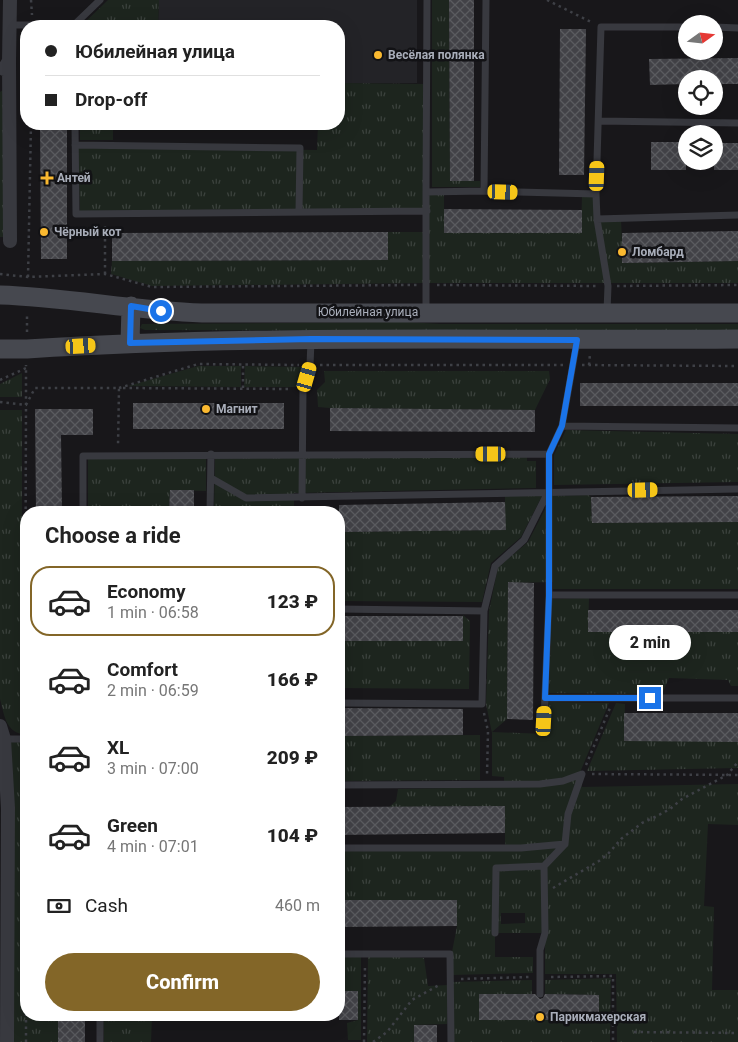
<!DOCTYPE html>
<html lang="en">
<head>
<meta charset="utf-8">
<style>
	body { margin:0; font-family:Roboto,sans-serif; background:#f2f2f2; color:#222; height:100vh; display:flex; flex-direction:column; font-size:19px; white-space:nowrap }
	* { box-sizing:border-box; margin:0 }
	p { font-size:16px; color:#767676 }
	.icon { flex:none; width:28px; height:28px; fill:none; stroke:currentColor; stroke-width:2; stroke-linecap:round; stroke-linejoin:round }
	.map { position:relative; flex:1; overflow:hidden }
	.side { position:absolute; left:20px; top:506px; width:325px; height:515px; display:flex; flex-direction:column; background:#fff; border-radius:20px; box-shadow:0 5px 20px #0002 }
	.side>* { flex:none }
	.hud { position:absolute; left:20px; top:20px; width:325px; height:110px; border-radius:20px; box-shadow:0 5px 20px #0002; display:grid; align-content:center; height:110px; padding:0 25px; background:#fff }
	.needle { width:32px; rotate:75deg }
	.fabs { position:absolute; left:678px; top:15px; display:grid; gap:10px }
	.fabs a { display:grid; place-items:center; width:45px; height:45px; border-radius:50%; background:#fff; box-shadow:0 5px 20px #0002; font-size:25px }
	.end { position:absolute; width:22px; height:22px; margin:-11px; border:6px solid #1a73e8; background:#fff; box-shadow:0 0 0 2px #fff }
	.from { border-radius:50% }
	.bubble { position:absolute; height:35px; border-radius:18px; background:#fff; box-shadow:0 5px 20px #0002; font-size:16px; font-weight:800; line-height:35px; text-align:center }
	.car { position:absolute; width:15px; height:30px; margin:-15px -8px; border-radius:6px; box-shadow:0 0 4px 1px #0007; background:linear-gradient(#f5c518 24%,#345 0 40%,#f5c518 0 76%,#345 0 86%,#f5c518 0) }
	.hud b { display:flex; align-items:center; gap:18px; height:48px; font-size:19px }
	.hud b+b { border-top:1px solid #e0e0e0 }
	.hud i { width:12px; height:12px; background:#222 }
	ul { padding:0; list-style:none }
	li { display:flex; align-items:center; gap:15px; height:70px; margin:0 10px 8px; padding:0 15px; border:2px solid transparent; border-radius:20px }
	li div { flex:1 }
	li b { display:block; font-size:19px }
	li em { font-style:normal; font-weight:800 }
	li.on { border-color:#836628 }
	li>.icon { width:45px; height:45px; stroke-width:1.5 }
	h2 { padding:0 25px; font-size:22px; line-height:60px }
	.pay { display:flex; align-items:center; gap:12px; height:55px; padding:0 25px; font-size:19px }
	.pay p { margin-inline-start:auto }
	.primary-button { display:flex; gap:10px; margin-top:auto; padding:10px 25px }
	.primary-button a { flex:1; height:58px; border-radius:30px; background:#836628; color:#fff; font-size:20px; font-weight:800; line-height:58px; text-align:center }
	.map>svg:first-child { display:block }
	.built { fill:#232327 }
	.grass { fill:url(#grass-tufts); fill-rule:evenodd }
	.building { fill:url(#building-cross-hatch) }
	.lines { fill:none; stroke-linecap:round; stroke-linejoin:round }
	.path { stroke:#3e4046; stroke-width:2.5; stroke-dasharray:2.5 4; stroke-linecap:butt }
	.lane { stroke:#38393f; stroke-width:7 }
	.street { stroke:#38393f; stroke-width:14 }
	.secondary { stroke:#46484f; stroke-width:19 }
	.route { stroke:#1a73e8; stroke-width:6 }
	.poi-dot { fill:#fab930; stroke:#121215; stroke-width:2 }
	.labels { text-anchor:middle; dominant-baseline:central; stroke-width:5; stroke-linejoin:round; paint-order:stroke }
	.poi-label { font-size:12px; font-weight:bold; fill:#a9aeba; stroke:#121215; text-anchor:start }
	.street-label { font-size:12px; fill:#a9aeba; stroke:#121215 }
</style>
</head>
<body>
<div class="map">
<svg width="738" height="1042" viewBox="0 0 738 1042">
	<defs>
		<pattern id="grass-tufts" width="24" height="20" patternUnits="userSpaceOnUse" patternTransform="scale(1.25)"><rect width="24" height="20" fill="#1d251e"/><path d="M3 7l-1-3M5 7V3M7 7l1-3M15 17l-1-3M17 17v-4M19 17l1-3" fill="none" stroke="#3b423d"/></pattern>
		<pattern id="building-cross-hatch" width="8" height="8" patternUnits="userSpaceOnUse" patternTransform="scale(1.25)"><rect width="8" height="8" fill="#424247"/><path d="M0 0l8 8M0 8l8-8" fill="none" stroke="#5a5b5f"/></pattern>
	</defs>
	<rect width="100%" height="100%" fill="#18171a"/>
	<path class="built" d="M159 0H417V83H339V26H158Z"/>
	<path class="grass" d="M108 0H159L158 26H81Z
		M432 0H449L450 181H480V187H432Z
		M339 83 423 84 424 208 80 211 78 147 317 150 318 124H339Z
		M3 90 4 237H0V92Z
		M80 124H113V140H80Z
		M428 193 444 194V233H581L582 196H594L596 220H621L623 263 738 261V283H427Z
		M388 232H424V283L152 286 111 274 112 261 387 260Z
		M406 322 440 324H738V332L145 330 140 328 142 324Z
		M198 366H241V387L128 386Z
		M245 366 308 367 302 387H244Z
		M324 371H549L550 379 535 410 330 408 318 407 317 390 325 382Z
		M22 373V397H0V384Z
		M0 410H22V734C5 731 4 713 0 699Z
		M566 430 738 434V482L554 485V455Z
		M527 456V461H536V488L294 493V512H214L215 458Z
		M206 457V491L170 490 169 512H88V459Z
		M588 495 591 497 592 523 738 522V589H553V582L508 583 507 719 492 732 545 734 548 702 609 703 581 770 582 787 738 784V825L708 824 704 906 714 907 712 990H738V1042H617L616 974H545V933H495V957H533V973L452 975V952L457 926V900H339V850H505V806L389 807 396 801 398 789 504 787V777L492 776V733L486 704 489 611 498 567 528 542 552 496ZM501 913H525V923L501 924Z
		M505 496H542L521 537 491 563 482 602 339 601V532L505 530Z
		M589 598 588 632H738V686H731L728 680 669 678 662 694 549 693 552 599Z
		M463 615 470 621 469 689 339 688V641H463Z
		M616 703 625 704 624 741H738V768L587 771Z
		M480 735V780L339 781V736Z
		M4 739H25L26 743V1015H58V1042H7Z
		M339 956H361V1040H348L347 1023 358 1020V992L339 991Z
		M368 956 424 958 428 986 448 985 447 1024 414 1025V1042H367Z
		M611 978 610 1042H453L452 982 532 980V994H479V1020H598L599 995 545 994V980Z
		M103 1015H152L151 1042H104Z"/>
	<path class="building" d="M449 0H474V181H450Z
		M560 29H586L584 175H559Z
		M738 58V84H714V79H686V84L650 85 649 59Z
		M40 124H67V259H41Z
		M651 142H686V170H651Z
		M714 143H738V170H714Z
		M444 209 582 210V233H444Z
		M738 231V261L622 263V233Z
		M388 232V260L112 261V233Z
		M580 383H738V406H580Z
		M133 403H284V429H133Z
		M330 408 535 410V432L330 431Z
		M35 409H93V435H61L62 512H36Z
		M170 490H194V512H169Z
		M738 496V522L592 523 591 497Z
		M505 502 506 530 339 532V505Z
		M508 582 534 583 533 720 507 719Z
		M588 610H738V632H588Z
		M339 616H463V641H339Z
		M339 708 463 709V735L339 736Z
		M624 713H738V742L624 741Z
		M505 806V833L339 835V807Z
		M339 900H457V926L339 927Z
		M339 991H358V1020H339Z
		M479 994H535L540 999 543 998 545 994 599 995V1020H479Z
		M58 1015H85V1042H58Z
		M414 1025H437V1042H414Z"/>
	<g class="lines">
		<path class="path" d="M31 0 32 15
			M547 0 593 23
			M0 274 28 277 105 274 152 287 417 285
			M105 274V223
			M28 277 31 124
			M437 285 599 286
			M617 286 738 285
			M27 332V313
			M320 365H564
			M582 365 738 366
			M589 365 590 354
			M0 380 26 368
			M119 388 198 364 299 365
			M123 388 292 389
			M243 388V365
			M0 402 26 405V365
			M484 713 488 731 487 775
			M25 730 26 405 35 388H119L118 446
			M26 748V789
			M586 765 610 708
			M592 774 738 775
			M553 888 599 861 608 854 621 839 642 823 655 817 670 809 682 799 727 775 738 762
			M551 977 613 976V1042
			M461 979 530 977
			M634 1032 738 1033
			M26 1042V841
			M364 1042 365 964
			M373 1042 387 1032 412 1000 441 984"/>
		<path class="lane" d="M10 25H74L100 0
			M714 27 738 28
			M599 121 738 123
			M75 124 76 214 427 211
			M75 145 300 148 299 212
			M484 191 596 194 597 219 608 286 607 311
			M426 192 427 0
			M596 194 601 27H686
			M597 219 738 215
			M426 312V192L484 191 486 0
			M562 426 738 428
			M549 454 562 426 577 341
			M211 478 246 498 738 489
			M302 498 303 389 310 365 311 341
			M83 512V456L549 454V595L544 721
			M210 512 211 454
			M549 595H738
			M339 609 484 611
			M545 698H738
			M339 703 482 704 484 611 495 566 524 540 547 494
			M4 739H26
			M339 785 540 784 563 781 582 774 568 814 565 844 544 866 496 868 495 933
			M339 848H521L565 844
			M339 954H450L451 1042
			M540 994V950L545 933 544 866
			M100 1042V1015"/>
		<path class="street" d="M9 61 10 241
			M4 69 9 61 10 0
			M0 726 4 739 8 808 7 1042"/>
		<path class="secondary" d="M0 295C67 297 134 311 202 313H738
			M130 343 131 306
			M0 349H27C264 334 501 341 738 339"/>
	</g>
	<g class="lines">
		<path class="route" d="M161 311 131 306 130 343 311 339 577 340 562 426 549 454V596L545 698H650"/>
	</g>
	<g class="poi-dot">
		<circle cx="378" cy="55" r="5"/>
		<path d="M44.5 170.5h5v5h5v5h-5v5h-5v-5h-5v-5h5z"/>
		<circle cx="44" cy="232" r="5"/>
		<circle cx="622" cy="252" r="5"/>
		<circle cx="206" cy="409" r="5"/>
		<circle cx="540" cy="1017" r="5"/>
	</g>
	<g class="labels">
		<g class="poi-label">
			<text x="388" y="55">Весёлая полянка</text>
			<text x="57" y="178">Антей</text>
			<text x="54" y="232">Чёрный кот</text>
			<text x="632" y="252">Ломбард</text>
			<text x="216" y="409">Магнит</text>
			<text x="550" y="1017">Парикмахерская</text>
		</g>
		<g class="street-label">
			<text x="368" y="312">Юбилейная улица</text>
		</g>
	</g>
</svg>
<div class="fabs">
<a><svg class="needle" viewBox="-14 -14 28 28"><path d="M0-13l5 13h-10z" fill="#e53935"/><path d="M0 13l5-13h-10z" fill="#767676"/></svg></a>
<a><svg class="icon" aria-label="locate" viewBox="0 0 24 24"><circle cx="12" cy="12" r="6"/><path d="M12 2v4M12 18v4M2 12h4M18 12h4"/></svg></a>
<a><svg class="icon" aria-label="layers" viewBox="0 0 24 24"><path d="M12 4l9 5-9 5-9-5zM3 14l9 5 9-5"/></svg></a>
</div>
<i class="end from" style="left:161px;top:311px"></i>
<i class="end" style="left:650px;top:698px"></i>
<div class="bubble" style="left:609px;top:625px;width:82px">2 min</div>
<i class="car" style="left:597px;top:176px;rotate:2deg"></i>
<i class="car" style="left:503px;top:192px;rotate:92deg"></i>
<i class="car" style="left:81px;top:346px;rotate:87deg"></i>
<i class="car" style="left:307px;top:377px;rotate:16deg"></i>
<i class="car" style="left:491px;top:454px;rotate:270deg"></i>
<i class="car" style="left:643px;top:490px;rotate:89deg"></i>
<i class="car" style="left:544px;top:721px;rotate:3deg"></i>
<div class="hud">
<b><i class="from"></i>Юбилейная улица</b>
<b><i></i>Drop-off</b>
</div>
<section class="side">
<h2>Choose a ride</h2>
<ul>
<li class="on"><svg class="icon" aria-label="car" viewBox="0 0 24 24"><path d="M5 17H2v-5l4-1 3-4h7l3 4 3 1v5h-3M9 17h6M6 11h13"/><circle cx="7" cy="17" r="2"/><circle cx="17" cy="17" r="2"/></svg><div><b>Economy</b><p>1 min · 06:58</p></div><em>123 ₽</em></li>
<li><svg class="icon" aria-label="car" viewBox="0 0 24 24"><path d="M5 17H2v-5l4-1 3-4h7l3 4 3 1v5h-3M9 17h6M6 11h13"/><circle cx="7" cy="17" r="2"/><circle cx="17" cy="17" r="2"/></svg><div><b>Comfort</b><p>2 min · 06:59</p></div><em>166 ₽</em></li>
<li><svg class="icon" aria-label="car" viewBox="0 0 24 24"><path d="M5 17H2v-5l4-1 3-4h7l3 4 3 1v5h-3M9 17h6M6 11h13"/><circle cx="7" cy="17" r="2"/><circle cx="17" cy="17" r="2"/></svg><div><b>XL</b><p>3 min · 07:00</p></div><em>209 ₽</em></li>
<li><svg class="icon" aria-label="car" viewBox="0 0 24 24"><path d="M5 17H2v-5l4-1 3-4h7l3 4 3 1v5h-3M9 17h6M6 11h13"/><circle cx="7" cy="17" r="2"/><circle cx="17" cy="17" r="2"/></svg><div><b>Green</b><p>4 min · 07:01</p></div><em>104 ₽</em></li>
</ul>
<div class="pay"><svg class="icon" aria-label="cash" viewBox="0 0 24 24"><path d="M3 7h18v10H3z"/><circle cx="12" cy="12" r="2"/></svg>Cash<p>460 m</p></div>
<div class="primary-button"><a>Confirm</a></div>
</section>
</div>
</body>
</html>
